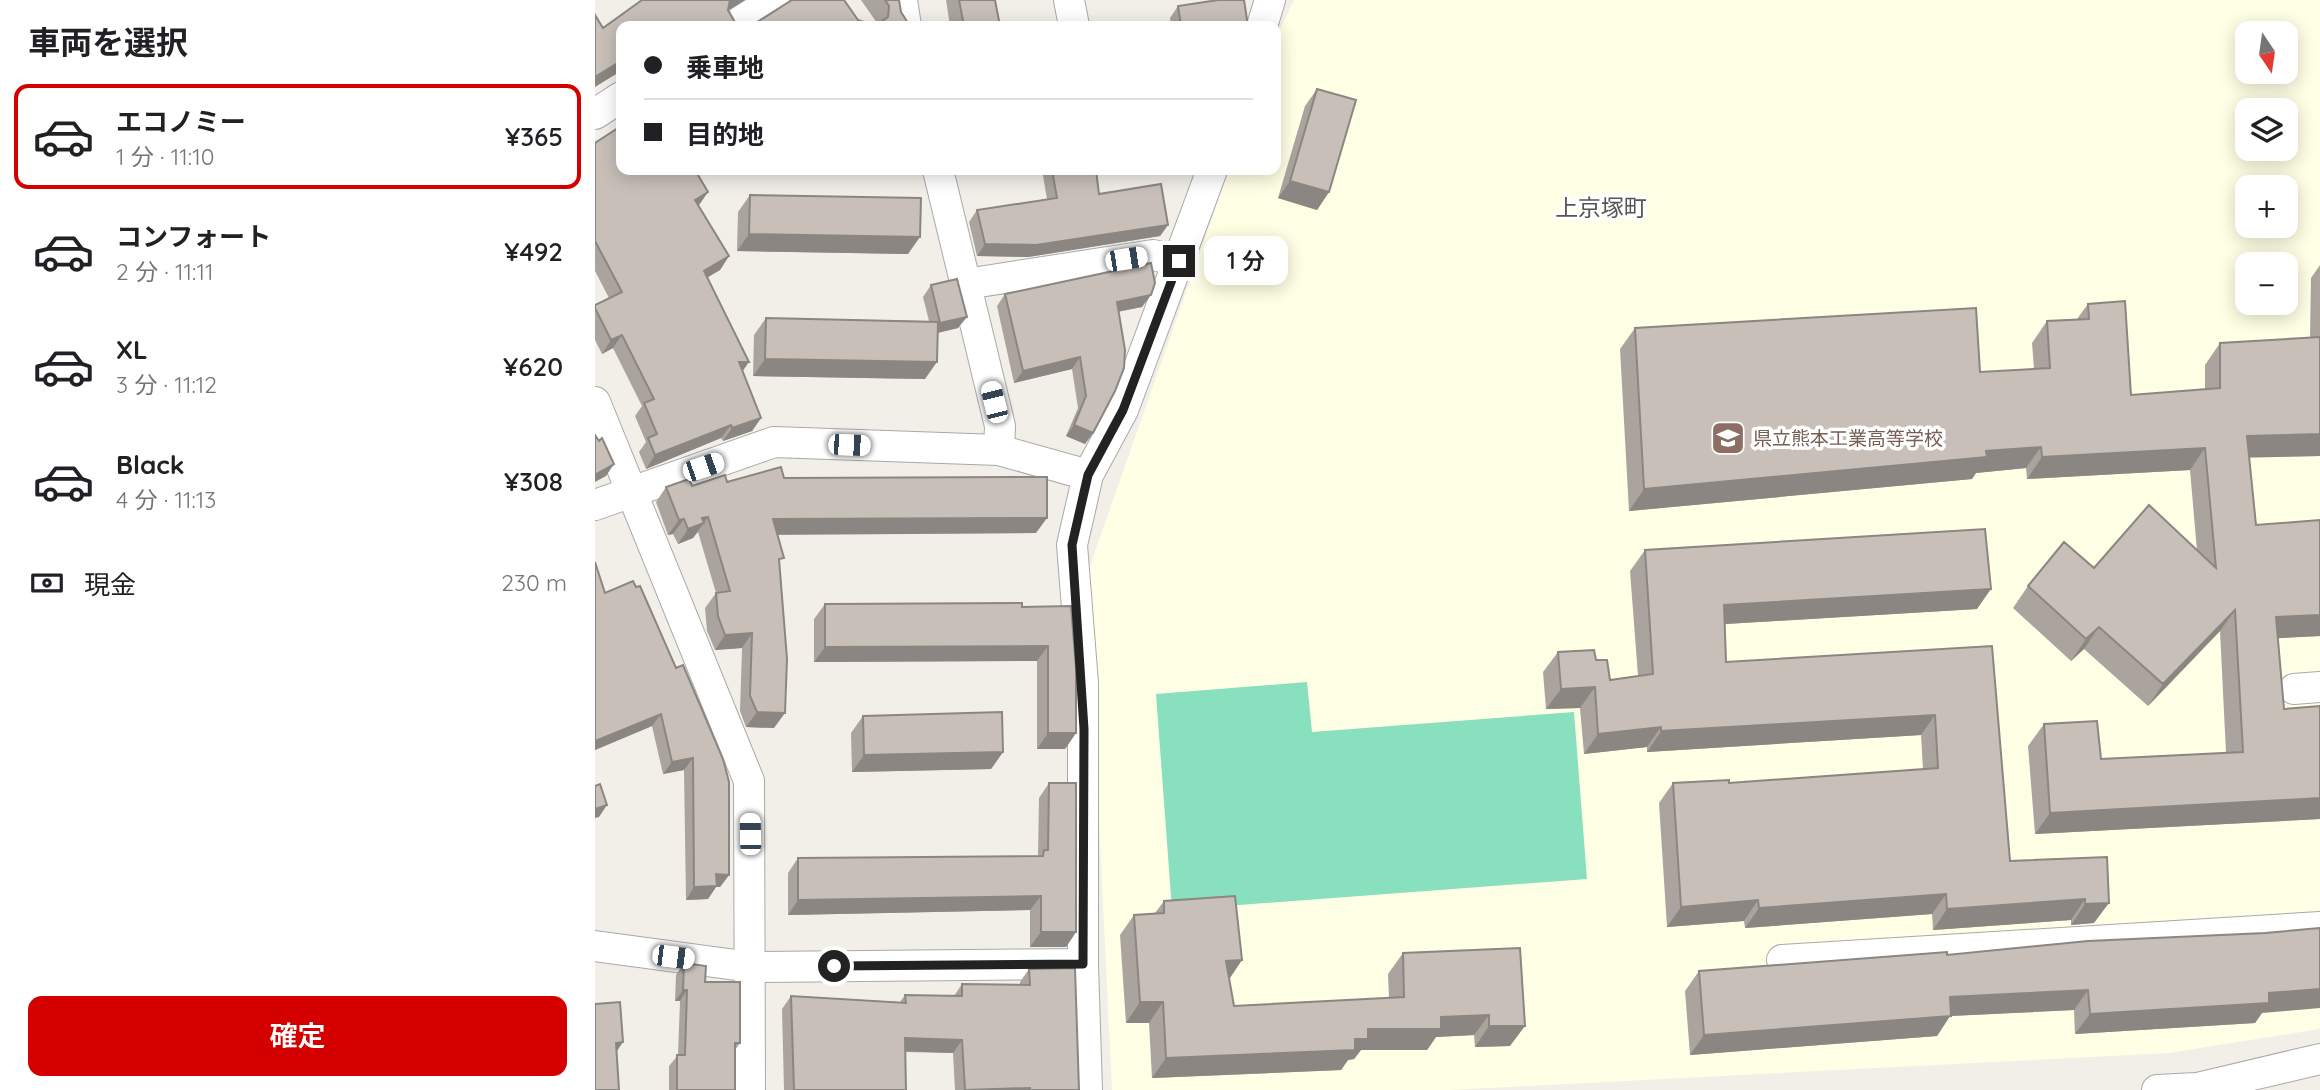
<!DOCTYPE html>
<html lang="ja">
<head>
<meta charset="utf-8">
<style>
	body { margin:0; font-family:Quicksand,"Noto Sans JP",sans-serif; background:#f2f2f2; color:#202124; height:100vh; display:flex; flex-direction:column; font-size:26px; white-space:nowrap }
	* { box-sizing:border-box; margin:0 }
	p { font-size:23px; color:#757577 }
	.icon { flex:none; width:38px; height:38px; fill:none; stroke:currentColor; stroke-width:2; stroke-linecap:round; stroke-linejoin:round }
	.map { position:relative; flex:1; overflow:hidden }
	.side { display:flex; flex-direction:column; background:#fff; width:595px }
	.side>* { flex:none }
	.banner { position:absolute; left:21px; top:21px; width:665px; height:154px; border-radius:14px; box-shadow:0 4px 18px #0003; display:grid; align-content:center; height:154px; padding:0 28px; background:#fff }
	.needle { width:46px; rotate:167deg }
	.buttons { position:absolute; left:1640px; top:21px; display:grid; gap:14px }
	.buttons a { display:grid; place-items:center; width:63px; height:63px; border-radius:14px; background:#fff; box-shadow:0 4px 18px #0003; font-size:35px }
	.end { position:absolute; width:32px; height:32px; margin:-16px; border:9px solid #222; background:#fff; box-shadow:0 0 0 4px #fff }
	.from { border-radius:50% }
	.bubble { position:absolute; height:49px; border-radius:14px; background:#fff; box-shadow:0 4px 18px #0003; font-size:23px; font-weight:600; line-height:49px; text-align:center }
	.car { position:absolute; width:21px; height:42px; margin:-21px -10px; border-radius:9px; box-shadow:0 0 5px 2px #0007; background:linear-gradient(#fff 24%,#345 0 40%,#fff 0 76%,#345 0 86%,#fff 0) }
	.banner b { display:flex; align-items:center; gap:24px; height:66px; font-size:26px }
	.banner b+b { border-top:2px solid #e0e0e0 }
	.banner i { width:18px; height:18px; background:#202124 }
	ul { padding:0; list-style:none }
	li { display:flex; align-items:center; gap:21px; height:105px; margin:0 14px 10px; padding:0 14px; border:4px solid transparent; border-radius:14px }
	li div { flex:1 }
	li b { display:block; font-size:26px }
	li em { font-style:normal; font-weight:600 }
	li.selected { border-color:#d40000 }
	li>.icon { width:63px; height:63px; stroke-width:1.5 }
	h2 { padding:0 28px; font-size:32px; line-height:84px }
	.pay { display:flex; align-items:center; gap:18px; height:77px; padding:0 28px; font-size:26px }
	.pay p { margin-inline-start:auto }
	.primary-button { display:flex; gap:14px; margin-top:auto; padding:14px 28px }
	.primary-button a { flex:1; height:80px; border-radius:14px; background:#d40000; color:#fff; font-size:28px; font-weight:600; line-height:80px; text-align:center }
	main { display:flex; flex:1; min-height:0 }
	.map>svg:first-child { display:block }
	.education { fill:#ffffe5; fill-rule:evenodd }
	.pitch { fill:#88e0be }
	.lines { fill:none; stroke-linecap:round; stroke-linejoin:round }
	.minor-casing { stroke:#a9a9a9; stroke-width:32 }
	.minor { stroke:#fff; stroke-width:30 }
	.wall { fill:#aba49e }
	.shaded-wall { fill:#8b8681 }
	.building { fill:#c7bfb8; stroke:#8b8681; stroke-width:2 }
	.route { stroke:#222; stroke-width:9 }
	.labels { text-anchor:middle; dominant-baseline:central; stroke-width:7; stroke-linejoin:round; paint-order:stroke }
	.education-label { font-size:19px; fill:#785e54; stroke:#fff; text-anchor:start }
	.quarter-label { font-size:23px; fill:#555; stroke:#fff }
</style>
</head>
<body>
<main>
<section class="side">
<h2>車両を選択</h2>
<ul>
<li class="selected"><svg class="icon" aria-label="car" viewBox="0 0 24 24"><path d="M5 17H2v-5l4-1 3-4h7l3 4 3 1v5h-3M9 17h6M6 11h13"/><circle cx="7" cy="17" r="2"/><circle cx="17" cy="17" r="2"/></svg><div><b>エコノミー</b><p>1 分 · 11:10</p></div><em>¥365</em></li>
<li><svg class="icon" aria-label="car" viewBox="0 0 24 24"><path d="M5 17H2v-5l4-1 3-4h7l3 4 3 1v5h-3M9 17h6M6 11h13"/><circle cx="7" cy="17" r="2"/><circle cx="17" cy="17" r="2"/></svg><div><b>コンフォート</b><p>2 分 · 11:11</p></div><em>¥492</em></li>
<li><svg class="icon" aria-label="car" viewBox="0 0 24 24"><path d="M5 17H2v-5l4-1 3-4h7l3 4 3 1v5h-3M9 17h6M6 11h13"/><circle cx="7" cy="17" r="2"/><circle cx="17" cy="17" r="2"/></svg><div><b>XL</b><p>3 分 · 11:12</p></div><em>¥620</em></li>
<li><svg class="icon" aria-label="car" viewBox="0 0 24 24"><path d="M5 17H2v-5l4-1 3-4h7l3 4 3 1v5h-3M9 17h6M6 11h13"/><circle cx="7" cy="17" r="2"/><circle cx="17" cy="17" r="2"/></svg><div><b>Black</b><p>4 分 · 11:13</p></div><em>¥308</em></li>
</ul>
<div class="pay"><svg class="icon" aria-label="cash" viewBox="0 0 24 24"><path d="M3 7h18v10H3z"/><circle cx="12" cy="12" r="2"/></svg>現金<p>230 m</p></div>
<div class="primary-button"><a>確定</a></div>
</section>
<div class="map">
<svg width="1725" height="1090" viewBox="0 0 1725 1090">
	<rect width="100%" height="100%" fill="#f2efe9"/>
	<path class="education" d="M699 0H1725V1029L1574 1053 855 1090H517L492 574 634 170H681V38ZM1652 33H1690V72H1652ZM1652 110H1690V149H1652ZM1652 187H1690V226H1652ZM1652 264H1690V303H1652Z"/>
	<path class="pitch" d="M712 682 717 732 979 712 992 879 577 910 561 694Z"/>
	<g class="lines">
		<g class="minor-casing">
			<path id="minor" d="M307 0 311 26
				M474 0 479 26
				M138 26 179 0
				M667 26 675 0
				M0 114 26 97
				M343 170 405 426 404 450
				M371 284 558 255 585 261
				M0 402 154 781 155 1090
				M0 505 179 442 404 450 493 475
				M1699 689 1725 687
				M0 946 156 967 488 964
				M1187 960 1725 927
				M492 1090 488 964V683L477 545 493 475 528 410 617 170
				M1562 1090 1602 1088 1725 1059"/>
		</g>
		<use href="#minor" class="minor"/>
	</g>
	<path class="wall" d="M266 0H304L306 12 313 23 311 26H150L263 20 280 26 282 23Z
		M351 0H400L405 26H355Z
		M583 6 653 26H576L575 18Z
		M722 89 734 192 722 210 683 198 710 106Z
		M0 143 113 192 103 206 134 256 125 270 112 277 166 418 157 431 128 441 126 438 51 469 44 452 51 442 40 416 47 406 18 348 7 354 0 340V305L14 298 0 271Z
		M162 170H174L165 175Z
		M447 170H501L504 194 573 225 565 236 433 257 382 256 374 222 382 210 452 199Z
		M155 195 313 254 142 251 143 212Z
		M1725 265V456L1654 457 1661 525 1725 520V636L1683 638 1689 709 1725 706V819L1440 834 1433 746 1449 724 1506 759 1631 753 1625 631 1553 706 1489 649 1476 661 1418 608 1433 586 1499 568 1602 551 1595 470 1432 479 1431 468 1381 473 1377 479 1034 511 1025 349 1040 328 1385 372 1439 369 1437 343 1452 321 1482 319 1493 304 1536 395 1610 389V365L1625 343 1715 338 1716 278Z
		M336 285 363 328 343 333 330 379 158 376 159 335 171 318 334 321 328 297Z
		M410 294 547 307 523 312 498 433 490 444 471 436 483 408 477 369 419 383 402 306Z
		M189 478 441 533 182 534 184 564 179 728 151 727 145 711 147 648 120 650 112 631 110 608 121 593 103 532 98 538 83 544 78 534 73 535 61 502 71 487Z
		M1050 550 1382 609 1129 624 1131 662 1397 646 1415 861 1512 857 1499 923 1476 925V920L1338 930 1337 914 1150 928 1149 921 1072 927 1064 803 1078 783H1134L1328 770 1326 735 1052 752V747L989 754 985 708 951 709 948 672 963 652 1001 660 1015 680 1043 676 1035 571Z
		M0 562 10 593 45 586 134 875 125 887H121L113 899 91 900 89 770 68 774 57 726 0 750Z
		M230 604 427 607 476 606 481 733 470 749H442V661L219 662V619Z
		M268 716 408 752 396 769 257 772 256 733Z
		M454 783 481 932 471 947H435V910L193 915V873L203 858 443 856 444 798Z
		M569 901 634 979 639 1006 794 998 793 974 808 953 925 948 915 1046 880 1047 879 1035 841 1037 832 1050H766L759 1059 753 1060 746 1070 557 1078 554 1023H531L525 935 539 915 560 913Z
		M1352 955 1667 1013 1660 1023 1480 1034 1479 1010 1355 1016 1342 1036 1095 1055 1090 991 1104 971Z
		M89 963 110 982 145 1043 140 1050V1090H74V1066L83 1055 85 1001H80L81 975Z
		M434 969 484 1090H360L358 1053 310 1052 311 1090H189L187 1009 196 996 305 1002 310 995 359 996 367 984H425V982Z"/>
	<path class="shaded-wall" d="M135 0H150L123 17Z
		M26 61V71L0 87V77Z
		M695 181 734 192 722 210 683 198Z
		M113 192 104 205 90 213 100 200Z
		M573 225 565 236 433 257 382 256 390 244Z
		M154 234 325 237 313 254 142 251Z
		M134 256 125 270 100 285 109 271Z
		M556 295 547 307 514 313 522 302Z
		M372 317 363 328 337 334 345 323Z
		M27 335 18 348 7 354 16 340Z
		M485 357 477 369 419 383 428 371Z
		M170 359 342 362 330 379 158 376Z
		M144 362H154L145 375Z
		M166 418 157 431 128 441 137 428Z
		M136 425 126 438 51 469 60 455Z
		M479 425 498 433 490 444 471 436Z
		M1725 434V456L1637 458 1652 436Z
		M1446 447 1431 468 1381 473 1377 479 1034 511 1049 489 1391 451Z
		M1610 448 1595 470 1432 479 1447 457Z
		M19 464 11 476 0 482V475Z
		M113 517 98 538 83 544 93 529 107 518Z
		M452 518 441 533 167 535 178 519Z
		M89 519 78 534 73 535 84 520Z
		M1396 589 1382 609 1114 625 1129 605Z
		M1640 610 1625 631 1553 706 1568 684Z
		M1725 615V636L1666 639 1681 617Z
		M1504 627 1489 649 1476 661 1491 639Z
		M157 633 147 648 120 650 130 635Z
		M453 646 442 661 219 662 230 647Z
		M1000 687 985 708 951 709 966 689Z
		M162 712 190 713 179 728 151 727Z
		M66 714 57 726 0 750V741Z
		M1340 715 1326 735 1052 752 1066 731Z
		M1066 727 1052 747 989 754 1003 734Z
		M453 733H481L470 749H442Z
		M408 752 396 769 257 772 269 755Z
		M98 758 89 770 68 774 77 762Z
		M1725 798V819L1440 834 1455 813Z
		M12 805 4 817 0 818V809Z
		M121 874 134 875 125 887H121L113 899 91 900 99 887Z
		M1351 894 1337 914 1150 928 1164 908Z
		M446 896 435 910 193 915 203 900Z
		M1490 899 1476 920 1338 930 1352 909Z
		M1163 900 1149 921 1072 927 1086 907Z
		M1514 903 1499 923 1476 925 1490 904Z
		M446 932H481L471 947H435Z
		M647 960 633 981 631 961Z
		M1725 989V1008L1667 1013 1660 1023 1480 1034 1495 1014 1674 993Z
		M88 990H92L85 1001H80Z
		M1493 990 1479 1010 1355 1016 1342 1036 1095 1055 1109 1035 1355 997Z
		M545 1002H568L554 1023H531Z
		M894 1015 879 1035 841 1037 832 1050H766L759 1059 753 1060 746 1070 557 1078 571 1058 760 1039 773 1029 846 1017Z
		M894 1026H930L915 1046 880 1047Z
		M310 1038 367 1040 358 1053 301 1051Z
		M28 1042 18 1057 21 1043Z
		M435 1088 434 1090H372Z"/>
	<path class="building" d="M47 0H135L133 10 141 24 150 26H26V61L0 77V15L8 28Z
		M197 0H249L263 20 280 26 293 17 294 6 290 0H304L306 12 313 23 307 26H150L159 24Z
		M364 0H400L405 26H369Z
		M623 0H649L653 26H586L583 6Z
		M722 89 761 100 734 192 695 181Z
		M26 126V170H100L113 192 100 200 134 256 109 271 154 362H144L166 418 137 428 136 425 60 455 53 438 62 434 49 403 59 399 27 335 16 340 0 308V305L27 292 0 241V143Z
		M457 170H501L504 194 566 184 573 225 441 245 390 244 382 210 462 198Z
		M155 195 326 198 325 237 154 234Z
		M556 263 560 283 556 295 522 302 530 350 529 368 520 391 498 433 479 425 491 396 485 357 428 371 410 294Z
		M362 279 372 317 345 323 336 285Z
		M1530 301 1536 395 1625 388V343L1725 337V434L1652 436 1661 525 1725 520V615L1681 617 1689 709 1725 706V798L1455 813 1449 724 1502 721 1506 759 1648 752 1640 610 1568 684 1504 627 1491 639 1433 586 1469 542 1499 568 1554 505 1621 568 1610 448 1447 457 1446 447 1391 451 1392 457 1049 489 1040 328 1381 308 1385 372 1455 368 1452 321 1494 319 1493 304Z
		M171 318 343 322 342 362 170 359Z
		M0 435 4 441 7 438 19 464 0 475Z
		M186 467 189 478 452 477V518L178 519 189 558 184 559 192 659 190 713 162 712 155 696 157 633 130 635 123 616 121 593 135 591 113 517 107 518 109 523 93 529 89 519 84 520 71 487 94 479 97 486 130 475 132 482Z
		M1390 529 1396 589 1129 605 1131 662 1397 646 1415 861 1512 857 1514 903 1490 904V899L1352 909 1351 894 1164 908 1163 900 1086 907 1078 783 1134 780V783L1343 768 1340 715 1066 731V727L1003 734 1000 687 966 689 963 652 999 650 1001 660H1012L1015 680 1058 674 1050 550Z
		M0 562 10 593 38 581 41 587 45 586 81 668 88 665 128 759 134 782V875L121 874 122 886 99 887 98 758 77 762 66 714 0 741Z
		M427 603V607L476 606 481 668V733H453V646L230 647V604Z
		M407 712 408 752 269 755 268 716Z
		M454 783H481V932H446V896L203 900V858L448 856 449 850H453Z
		M5 784 12 805 0 809V786Z
		M640 896 647 960 631 961 639 1006 809 997 808 953 925 948 930 1026H894V1015L846 1017V1029H773V1039H760V1050L571 1058 568 1002H545L539 915 569 913V901Z
		M1725 928V989L1674 993V1003L1495 1014 1493 990 1355 997 1356 1016 1109 1035 1104 971 1352 952V955L1493 941 1670 933Z
		M89 963 111 966 110 982H145V1043H140V1090H82V1055H90L92 990H88Z
		M480 968 484 1090H435V1088L370 1090 367 1040 310 1038 311 1090H199L196 996 311 1003 310 995 367 996V984L435 985 434 969Z
		M25 1002 28 1042 21 1043 24 1090H0V1004Z"/>
	<g class="lines">
		<path class="route" d="M239 966 488 964 489 729 477 545 493 475 528 410 584 261"/>
	</g>
	<defs>
		<g id="school-square" transform="scale(1.75)"><rect x="-9" y="-9" width="18" height="18" rx="4" fill="#8d6e63" stroke="#fff"/><path d="M0-5L7-2L0 1L-7-2ZM-4 1L0 2.5L4 1V4Q0 6-4 4Z" fill="#fff"/></g>
	</defs>
	<g fill-rule="evenodd">
		<use href="#school-square" x="1133" y="438"/>
	</g>
	<g class="labels">
		<g class="education-label">
			<text x="1158" y="438">県立熊本工業高等学校</text>
		</g>
		<g class="quarter-label">
			<text x="1006" y="207">上京塚町</text>
		</g>
	</g>
</svg>
<div class="buttons">
<a><svg class="needle" viewBox="-14 -14 28 28"><path d="M0-13l5 13h-10z" fill="#e53935"/><path d="M0 13l5-13h-10z" fill="#757577"/></svg></a>
<a><svg class="icon" aria-label="layers" viewBox="0 0 24 24"><path d="M12 4l9 5-9 5-9-5zM3 14l9 5 9-5"/></svg></a>
<a>+</a>
<a>−</a>
</div>
<i class="end from" style="left:239px;top:966px"></i>
<i class="end" style="left:584px;top:261px"></i>
<div class="bubble" style="left:609px;top:236px;width:84px">1 分</div>
<i class="car" style="left:531px;top:259px;rotate:81deg"></i>
<i class="car" style="left:399px;top:402px;rotate:346deg"></i>
<i class="car" style="left:254px;top:445px;rotate:92deg"></i>
<i class="car" style="left:108px;top:467px;rotate:71deg"></i>
<i class="car" style="left:155px;top:834px;rotate:359deg"></i>
<i class="car" style="left:78px;top:957px;rotate:97deg"></i>
<div class="banner">
<b><i class="from"></i>乗車地</b>
<b><i></i>目的地</b>
</div>
</div>
</main>
</body>
</html>
